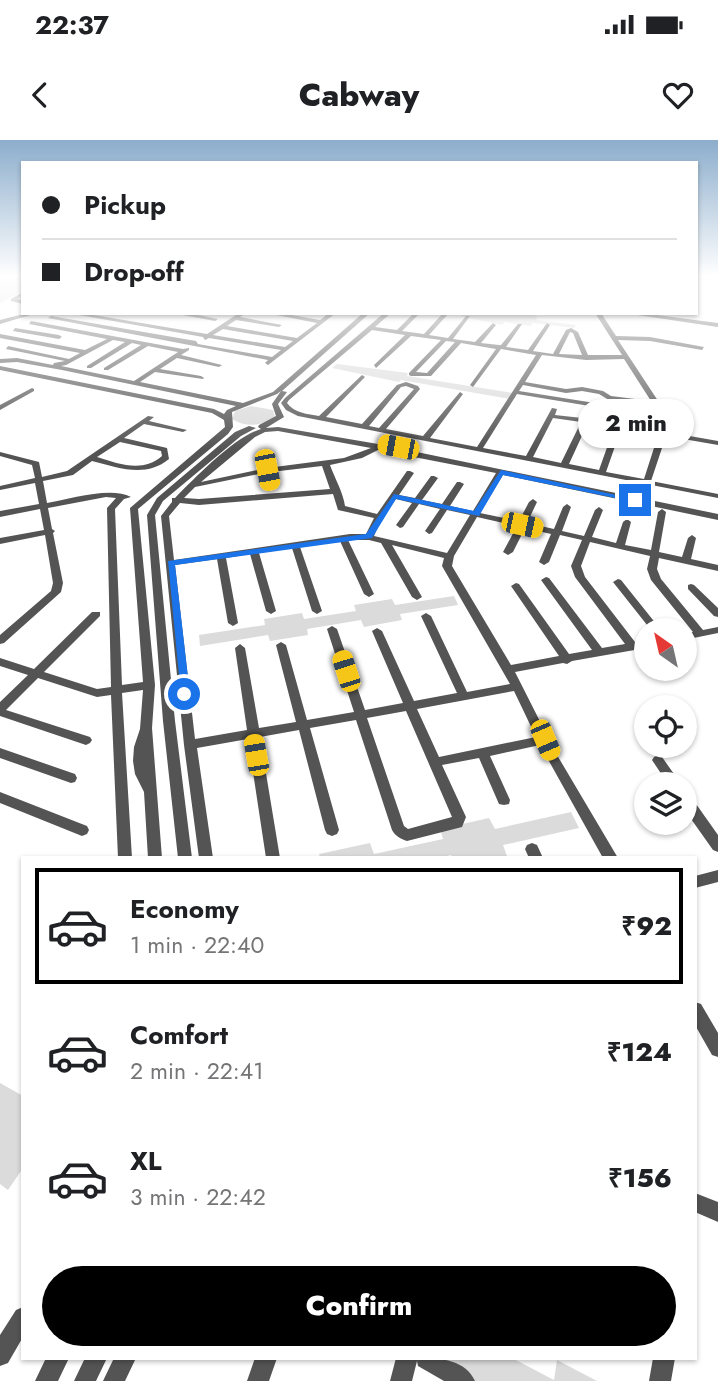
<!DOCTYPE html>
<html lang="en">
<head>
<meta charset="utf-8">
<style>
	body { margin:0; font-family:Jost,sans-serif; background:#f6f6f6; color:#202124; height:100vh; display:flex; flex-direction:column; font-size:26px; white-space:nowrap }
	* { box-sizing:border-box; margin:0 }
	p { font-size:23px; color:#757577 }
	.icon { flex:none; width:38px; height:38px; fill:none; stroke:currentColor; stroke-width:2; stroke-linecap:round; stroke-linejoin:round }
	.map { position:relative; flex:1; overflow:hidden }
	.details { position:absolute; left:21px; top:716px; width:676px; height:504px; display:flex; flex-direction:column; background:#fff; border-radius:0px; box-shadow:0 2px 5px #0004 }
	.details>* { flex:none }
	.banner { position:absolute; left:21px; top:21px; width:677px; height:154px; border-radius:0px; box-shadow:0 2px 5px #0004; display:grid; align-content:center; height:154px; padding:0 21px; background:#fff }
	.needle { width:46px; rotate:326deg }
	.controls { position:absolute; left:634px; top:478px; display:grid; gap:14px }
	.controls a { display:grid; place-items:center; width:63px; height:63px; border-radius:50%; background:#fff; box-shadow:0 2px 5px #0004; font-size:35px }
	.end { position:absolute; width:32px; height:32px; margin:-16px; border:9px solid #1a73e8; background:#fff; box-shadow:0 0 0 4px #fff }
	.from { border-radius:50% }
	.bubble { position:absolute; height:49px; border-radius:24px; background:#fff; box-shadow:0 2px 5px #0004; font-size:23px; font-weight:800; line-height:49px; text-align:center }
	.car { position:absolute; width:21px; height:42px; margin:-21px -10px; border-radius:9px; box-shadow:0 0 5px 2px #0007; background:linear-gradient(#f5c518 24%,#345 0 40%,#f5c518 0 76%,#345 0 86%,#f5c518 0) }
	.banner b { display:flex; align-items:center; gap:24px; height:66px; font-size:26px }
	.banner b+b { border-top:2px solid #e0e0e0 }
	.banner i { width:18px; height:18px; background:#202124 }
	ul { padding:12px 0 0; list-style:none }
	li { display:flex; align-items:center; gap:21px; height:116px; margin:0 14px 10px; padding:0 7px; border:4px solid transparent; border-radius:0px }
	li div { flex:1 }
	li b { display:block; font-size:26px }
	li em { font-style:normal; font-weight:800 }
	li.active { border-color:#000 }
	li>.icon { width:63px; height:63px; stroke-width:1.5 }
	.action { display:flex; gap:14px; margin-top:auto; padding:14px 21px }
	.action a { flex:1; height:80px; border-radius:42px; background:#000; color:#fff; font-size:28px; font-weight:800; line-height:80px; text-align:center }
	.status { display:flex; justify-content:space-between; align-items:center; height:49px; padding:0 35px; background:#fff; direction:ltr }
	.status svg { height:19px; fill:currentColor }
	header { display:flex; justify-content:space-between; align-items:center; height:91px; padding:0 21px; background:#fff; font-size:32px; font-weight:800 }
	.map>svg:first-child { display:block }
	.green { fill:#dbdbdb }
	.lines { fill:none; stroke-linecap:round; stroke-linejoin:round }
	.minor { fill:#545454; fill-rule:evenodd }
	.route { fill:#1a73e8 }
</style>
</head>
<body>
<div class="status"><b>22:37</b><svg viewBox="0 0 49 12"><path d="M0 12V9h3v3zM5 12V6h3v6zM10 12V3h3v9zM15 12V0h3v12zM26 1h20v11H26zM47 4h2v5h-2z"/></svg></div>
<header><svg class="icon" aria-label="back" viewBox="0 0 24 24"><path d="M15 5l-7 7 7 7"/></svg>Cabway<svg class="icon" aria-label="heart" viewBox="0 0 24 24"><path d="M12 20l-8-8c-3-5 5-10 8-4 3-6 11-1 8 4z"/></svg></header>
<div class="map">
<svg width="718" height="1241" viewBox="0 0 718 1241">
	<rect width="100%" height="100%" fill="#fff"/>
	<path class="green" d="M0 135H23V151L0 163Z
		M463 173H516L537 176 536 180 576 185 574 188 533 183 530 186 505 182 502 185 460 176Z
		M337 224 408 233 407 236 513 253 510 259 401 240 399 242 332 228Z
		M251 266 273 270 275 277C262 286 246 288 232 279L235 271Z
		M454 456 458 465 400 474 402 480 364 487 361 480 307 489 308 495 270 501 268 495 200 506 199 495 265 485 264 479 302 473 304 479 356 471 354 465 392 459 395 465Z
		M571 672 579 688 503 705 507 716 502 717 453 718 451 715 440 718H320L319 714 370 703 374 714 443 699 440 689 489 678 495 689Z
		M0 943 23 956V1028L8 1050 0 1044Z
		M419 1218H512L554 1240 557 1220 597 1241H461Z"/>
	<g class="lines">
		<path class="minor" d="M23 152V156L17 159 23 160V164L11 161V159Z
			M27 173H37L0 184V180Z
			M68 173H82L207 194 239 173H246L240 177 282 185 279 187 236 180 227 186 297 198 317 183 266 173H280L320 180 329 173H336L268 225 265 223 268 220 48 178 51 176 196 201 198 204 272 217 281 210 209 198 205 200 203 197ZM223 189 293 201 285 207 213 195Z
			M172 173H188L218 179 215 181Z
			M363 173H370L282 251 287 252 278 264 284 277 266 288 278 287 378 304 718 374V380L503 335 480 373 519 381 529 362 533 359 537 362 527 383 554 389 563 367 567 364 571 367 562 391 584 396 595 370 599 367 603 370 592 397 616 403 623 382 627 379 631 382 625 405 651 410 658 372 662 369 666 372 659 412 682 417 688 398 692 395 696 398 691 419 718 425V431L659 418 657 429 661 439 703 490 718 487V493L684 500V494L693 492 651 440 647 429 650 416 590 402 581 426 585 437 635 502 646 501V508L572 521 567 524 563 523 515 532 557 615 618 718H603L540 605 490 616 510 660 509 664 504 665 499 664 479 618 442 625 466 677 462 687 407 701C401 699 395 696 392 690L356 580 310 588 339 690 337 694 332 696 327 694 325 690 299 590 260 597 280 718H266L248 599 197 608 213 718H199L184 605 161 376 172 362V358H175C196 337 234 297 261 289L258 287 259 285 276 276 272 264 281 251 277 254 232 272 233 287 228 294 138 369 155 545 152 588 162 718H148L144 652 135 634 133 621 134 607 140 589 143 550 122 553 132 718H118L111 555 97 557 38 538 6 570 90 597 92 600 90 603 86 605 0 576V562L28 535 0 526V518L34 529 92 472H100V476L44 532 97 549 111 547 107 368 116 358 106 357 48 368 52 389 55 391 53 393 63 443 61 452 4 503 0 504V495L51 451 53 443 45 395 0 404V398L44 390 40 369 0 377V371L39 364 35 343 0 350V346L35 338 32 325 0 316V312L39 322 42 337 67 331 148 276 154 277 149 281 187 290 183 292 144 284 124 298 167 308 169 319C146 338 119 328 92 321L73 335 43 341 47 363C70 359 111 346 131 357L124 359 115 369 122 545 143 542 130 368 225 287 224 280 212 273 0 230V226L214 269 224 274 227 270 236 266 62 230 17 222 0 223V219L17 218 53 225 54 223 65 221 6 209 8 206 69 219 80 213 0 198V194L85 210 107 199 29 184 31 181 183 209 189 208V210L181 215 222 225 219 227 177 218 160 229 201 236 204 238 203 239 155 232 140 242 243 263 273 252ZM113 200 125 202 87 226V228H91L132 203 141 205 104 228V230H108L148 206 178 212 134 241 61 226 66 225ZM278 291 371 308 344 318 267 328 201 342 255 297 265 292ZM120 302 161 311 162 316C143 333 119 324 97 317ZM378 310 496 333 473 371 450 366 464 344 460 342H457L442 364 422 360 438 338 434 336H431L415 358 399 355 414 333 410 331H407L377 374 345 366C343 352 335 339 330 325L362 318ZM322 326 330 349 199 359 184 358 195 347 264 333 266 346 270 348 274 346 271 332ZM333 354 338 370 374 378 366 394H350L174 420 169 376 180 363 199 365ZM396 359 412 363 396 385 400 388 403 387 419 364 440 369 425 391 429 394 432 393 447 370 470 375 447 413 374 396 381 380ZM477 377 517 386 503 412 508 415 513 412 525 388 551 394 539 422 544 425 549 422 560 395 582 400 571 426 575 437 625 504 602 508 549 438 546 437 541 440 592 510 569 514 519 444 516 443 511 446 559 516 511 525 452 426 454 416ZM348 400H369L381 403 412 457 417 460 422 457 392 405 444 418 442 426 510 544 467 552 431 476 426 473 421 476 457 553 414 561 382 491 377 488 372 491 403 563 365 570 337 489 332 486 327 489 354 572 307 580 286 505 281 502 276 505 296 582 259 588 245 508 240 504 235 508 247 590 195 599 175 425 217 419 228 483 233 486 238 483 226 418 250 414 266 471 271 474 276 471 259 413 292 408 312 471 317 474 322 471 300 407 340 401 364 454 369 457 374 454ZM514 551 536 597 439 617 417 569ZM406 571 452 677 408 689 404 686 367 578Z
			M384 173H391L375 187 397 190 414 173H420L402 191 424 194 443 173H449L429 195 448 198 466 176H470L453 199 475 202 493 183 496 185 481 203 499 205H501L518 184H522L506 207 528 210 547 183 550 185 533 211 553 214 566 190 571 188 578 192 588 215H622L595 173H601L616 196 650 197 704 207 702 210 650 201 618 200 668 276 667 292 718 301V305L666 296 651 341 718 354V358L298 276 286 270 281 263 285 258ZM372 190 405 195 374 225 376 228 411 196 441 200 409 233V235L411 236H431L461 203 496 209 470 245 473 247 501 209 536 215 477 307 430 298 463 254 460 252 423 296 386 289 420 249 418 246 406 242 397 245 362 284 326 277 364 238 365 237 362 235 319 276C308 274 294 273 287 263L289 260ZM570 192 573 193 582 215 559 214ZM446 201 455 202 427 233 416 232ZM542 215 586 220 624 219 651 261 611 256 603 251 582 247 566 249 525 242ZM523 245 566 253 582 251 599 254 609 260 654 266 658 273 519 251ZM406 246 414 249 379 288 369 286 401 247ZM517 254 620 271 599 330 569 324 592 274 588 272 582 278 555 275 557 269 552 268 526 316 483 308ZM627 272 661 278V286L644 339 606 332ZM553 278 581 282 561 323 533 317Z
			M624 173H641L718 183V187Z
			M15 188 59 195 62 197 59 199 13 191Z
			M32 248 34 249V251L0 270V265Z
			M249 286 256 288 241 296 163 361 155 375 175 581 192 718H178L163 581 147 375 157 358 235 292Z
			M618 439 621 440 661 490H651L613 442Z
			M691 444 694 445 718 468V477L714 476 688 449V445Z
			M0 608 75 634 77 638 75 642 71 643 0 618Z
			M658 615 662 617 681 644H668L652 620 654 617Z
			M0 652 87 686 89 690 87 694 82 696 0 663Z
			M684 653 689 654 718 695V712L713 710 684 669Z
			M532 703 537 705 543 718H529L525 709 527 705Z
			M718 730V742L695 748V736Z
			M695 862 701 864 718 893V917L712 915 695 885Z
			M695 1053 718 1062V1082L695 1072Z
			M23 1167V1197L8 1223 0 1226V1195L16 1170Z
			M46 1218H69L58 1241H35Z
			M85 1218H107L96 1241H74Z
			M114 1218H136L125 1241H103Z
			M255 1218H277L269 1241H247Z
			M396 1218C422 1218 463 1213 475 1241H444L418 1226 417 1221 412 1241H390Z
			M653 1218H675L671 1241H649Z"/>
	</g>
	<linearGradient id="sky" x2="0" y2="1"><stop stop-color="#8cadcc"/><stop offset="0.44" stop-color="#fff"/><stop offset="1" stop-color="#fff" stop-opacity="0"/></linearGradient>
	<rect width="718" height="309" fill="url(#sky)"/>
	<path class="route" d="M501 330 639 360 635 362 503 335 479 376 396 359 372 398 175 425 190 554 181 556 168 421 366 394 394 354 474 371Z"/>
</svg>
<div class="controls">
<a><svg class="needle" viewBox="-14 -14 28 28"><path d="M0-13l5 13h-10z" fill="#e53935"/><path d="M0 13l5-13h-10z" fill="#757577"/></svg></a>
<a><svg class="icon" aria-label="locate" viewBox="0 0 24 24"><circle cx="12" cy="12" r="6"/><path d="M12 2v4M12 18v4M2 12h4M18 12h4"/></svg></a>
<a><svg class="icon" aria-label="layers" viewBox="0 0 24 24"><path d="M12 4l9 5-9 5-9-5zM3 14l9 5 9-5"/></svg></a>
</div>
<i class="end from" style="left:184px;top:554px"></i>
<i class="end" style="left:635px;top:360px"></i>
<div class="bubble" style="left:578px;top:259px;width:116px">2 min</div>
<i class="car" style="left:398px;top:307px;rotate:281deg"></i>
<i class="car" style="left:267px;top:330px;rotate:169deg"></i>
<i class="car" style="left:522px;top:385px;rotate:102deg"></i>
<i class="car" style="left:346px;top:531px;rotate:342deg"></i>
<i class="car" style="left:545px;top:600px;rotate:157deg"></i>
<i class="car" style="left:256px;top:615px;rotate:350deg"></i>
<div class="banner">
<b><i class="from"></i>Pickup</b>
<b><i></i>Drop-off</b>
</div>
<section class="details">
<ul>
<li class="active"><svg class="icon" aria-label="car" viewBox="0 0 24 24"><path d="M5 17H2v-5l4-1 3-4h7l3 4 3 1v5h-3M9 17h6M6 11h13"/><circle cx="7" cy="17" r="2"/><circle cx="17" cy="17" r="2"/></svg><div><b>Economy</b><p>1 min · 22:40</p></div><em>₹92</em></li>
<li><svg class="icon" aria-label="car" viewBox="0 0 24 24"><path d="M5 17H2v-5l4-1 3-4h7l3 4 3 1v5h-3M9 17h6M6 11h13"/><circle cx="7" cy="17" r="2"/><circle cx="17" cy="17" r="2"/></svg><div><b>Comfort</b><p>2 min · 22:41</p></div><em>₹124</em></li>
<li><svg class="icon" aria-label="car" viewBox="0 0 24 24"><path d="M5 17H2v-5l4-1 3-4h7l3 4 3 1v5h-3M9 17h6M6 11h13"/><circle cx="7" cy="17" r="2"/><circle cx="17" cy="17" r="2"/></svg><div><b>XL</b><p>3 min · 22:42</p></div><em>₹156</em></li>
</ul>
<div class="action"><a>Confirm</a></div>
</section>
</div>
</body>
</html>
